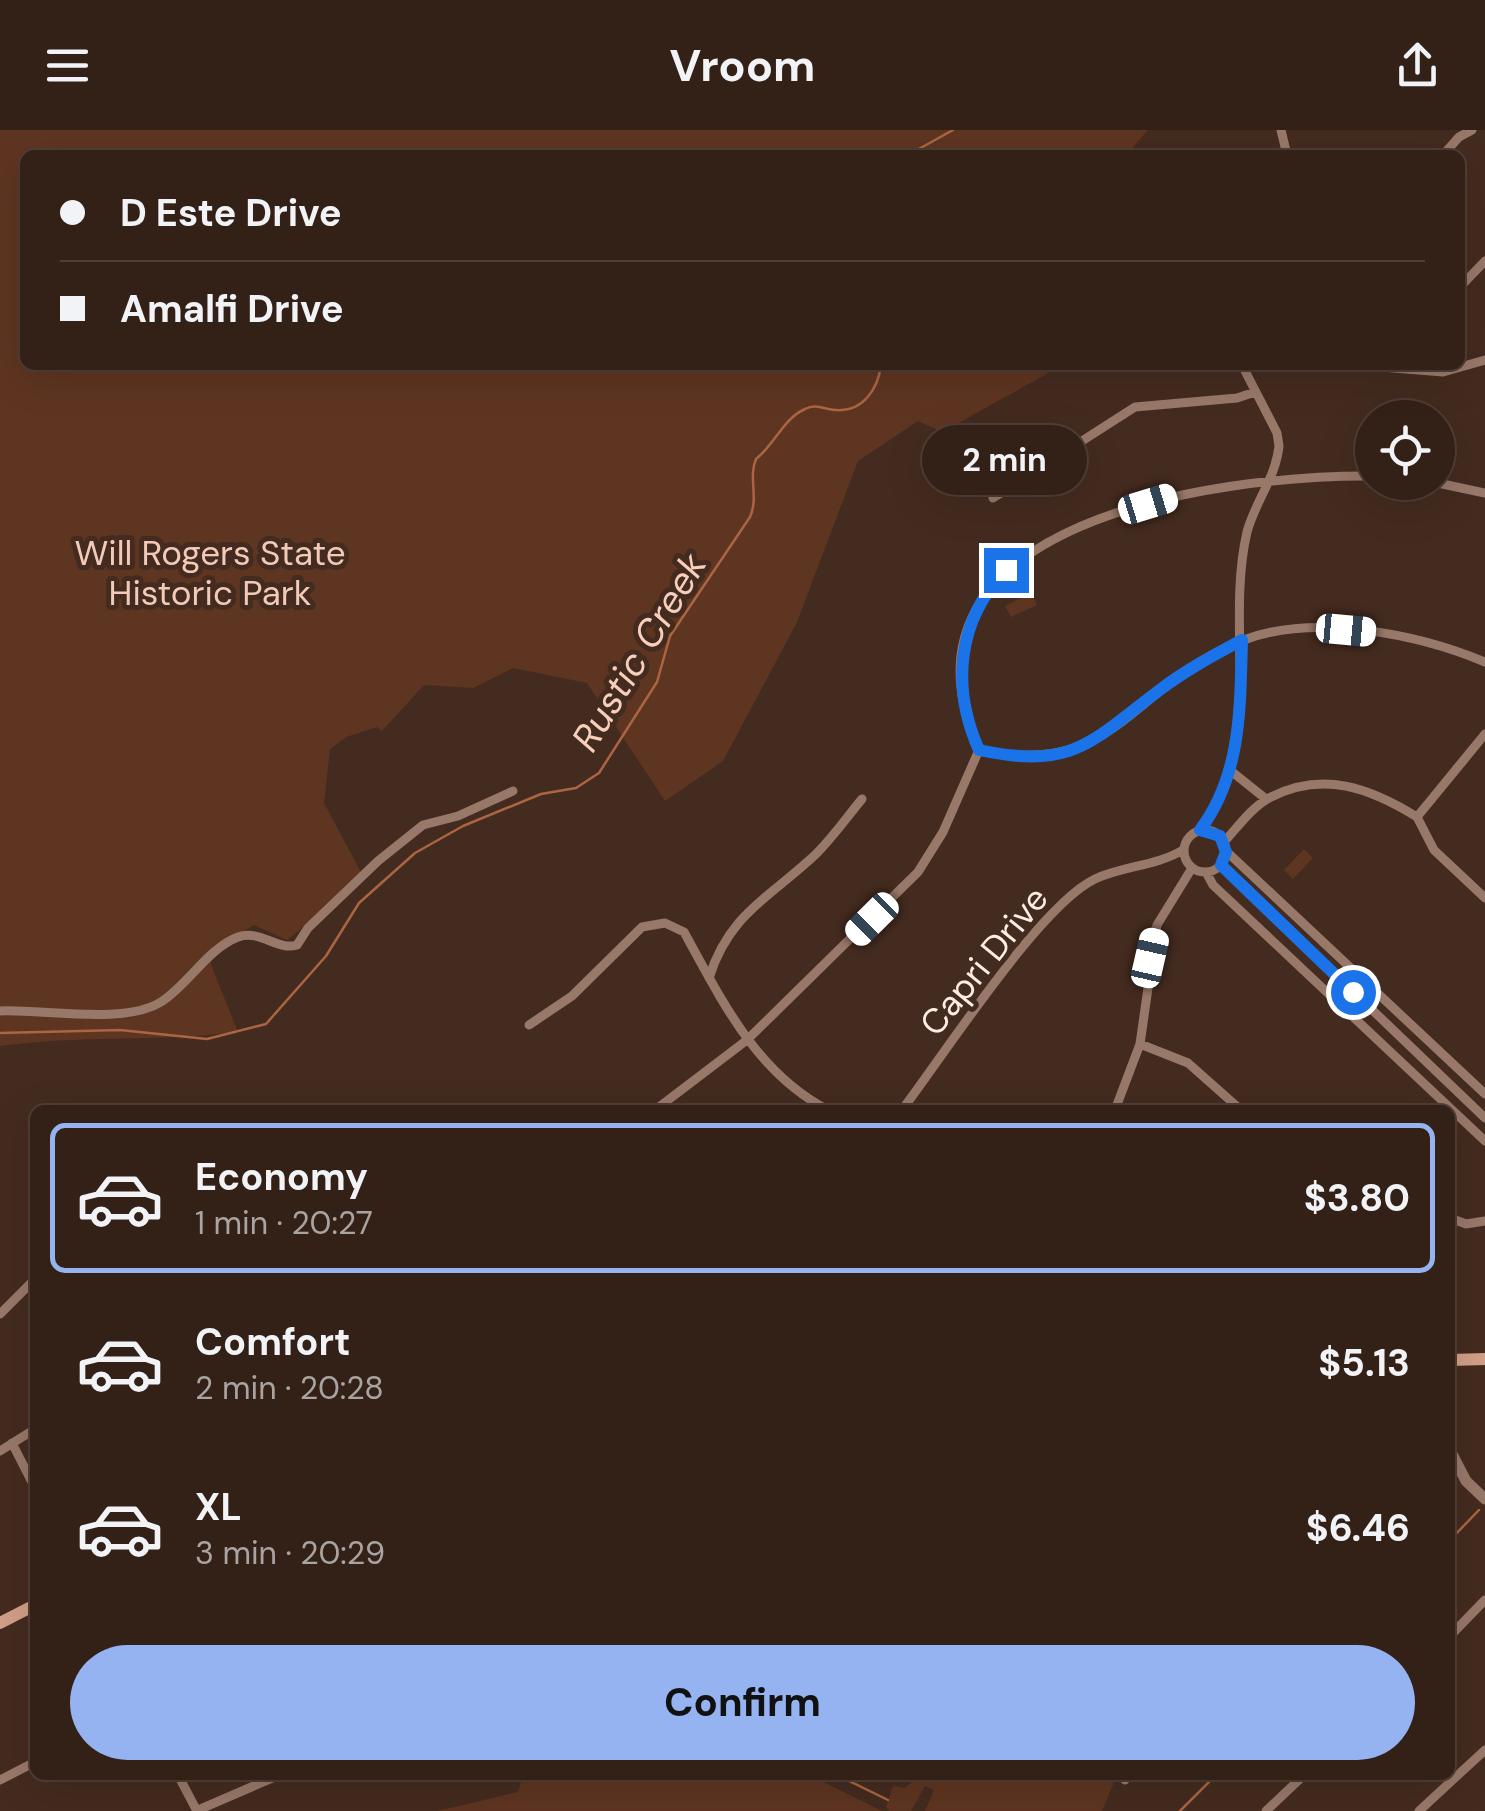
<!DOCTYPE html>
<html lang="en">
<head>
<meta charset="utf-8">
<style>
	body { margin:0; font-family:"DM Sans",sans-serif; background:#3b2820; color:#f1f3f6; height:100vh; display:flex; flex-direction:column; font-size:38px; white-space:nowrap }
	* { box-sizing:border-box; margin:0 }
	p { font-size:32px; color:#a9a3a1 }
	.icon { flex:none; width:55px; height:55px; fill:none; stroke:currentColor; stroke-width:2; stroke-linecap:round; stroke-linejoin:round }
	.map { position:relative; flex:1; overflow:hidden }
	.side { position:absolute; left:30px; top:975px; width:1425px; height:675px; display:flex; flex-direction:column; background:#332017; border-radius:15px; box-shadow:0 10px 40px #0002,0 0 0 2px #4e3e36 }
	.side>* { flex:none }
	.guide { position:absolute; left:20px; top:20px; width:1445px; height:220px; border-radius:15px; box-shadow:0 10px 40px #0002,0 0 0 2px #4e3e36; display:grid; align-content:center; height:220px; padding:0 40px; background:#332017 }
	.buttons { position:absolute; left:1355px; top:270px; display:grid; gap:20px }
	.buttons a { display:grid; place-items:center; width:100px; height:100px; border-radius:50%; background:#332017; box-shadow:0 10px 40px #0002,0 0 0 2px #4e3e36; font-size:50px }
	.end { position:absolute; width:45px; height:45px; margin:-22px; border:12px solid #1a73e8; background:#fff; box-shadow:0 0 0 5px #fff }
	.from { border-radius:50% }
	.bubble { position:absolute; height:70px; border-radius:35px; background:#332017; box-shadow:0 10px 40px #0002,0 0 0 2px #4e3e36; font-size:32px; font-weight:700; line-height:70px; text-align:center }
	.car { position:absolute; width:30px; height:60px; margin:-30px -15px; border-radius:12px; box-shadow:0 0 8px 2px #0007; background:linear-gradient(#fff 24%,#345 0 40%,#fff 0 76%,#345 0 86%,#fff 0) }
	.guide b { display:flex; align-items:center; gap:35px; height:95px; font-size:38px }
	.guide b+b { border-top:2px solid #4e3e36 }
	.guide i { width:25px; height:25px; background:#f1f3f6 }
	ul { padding:18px 0 0; list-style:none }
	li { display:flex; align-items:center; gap:30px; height:150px; margin:0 20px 15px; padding:0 20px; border:5px solid transparent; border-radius:15px }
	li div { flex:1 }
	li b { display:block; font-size:38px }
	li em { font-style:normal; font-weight:700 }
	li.active { border-color:#95b2f1 }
	li>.icon { width:90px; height:90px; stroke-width:1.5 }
	.primary-button { display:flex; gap:20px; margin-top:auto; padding:20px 40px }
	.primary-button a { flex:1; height:115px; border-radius:60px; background:#95b2f1; color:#111; font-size:40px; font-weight:700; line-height:115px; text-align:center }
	header { display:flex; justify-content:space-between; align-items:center; height:130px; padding:0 40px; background:#332017; font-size:45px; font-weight:700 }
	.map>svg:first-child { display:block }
	.green { fill:#5e3521 }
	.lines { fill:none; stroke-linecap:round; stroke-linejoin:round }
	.stream { stroke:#ab6542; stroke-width:2.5 }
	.minor { stroke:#987869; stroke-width:9 }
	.tertiary { stroke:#987869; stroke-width:11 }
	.secondary { stroke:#d29f87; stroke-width:12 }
	.route { stroke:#1a73e8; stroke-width:12 }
	.labels { text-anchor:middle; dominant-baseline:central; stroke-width:10; stroke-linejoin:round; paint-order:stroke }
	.park-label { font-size:35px; fill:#f3cab7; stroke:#442b1f }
	.street-label { font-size:35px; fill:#feede5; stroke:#442b1f }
	.water-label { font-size:38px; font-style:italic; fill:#f8cfbc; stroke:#442b1f }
</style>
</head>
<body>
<header><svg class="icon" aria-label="menu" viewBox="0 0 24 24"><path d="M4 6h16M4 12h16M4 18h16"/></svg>Vroom<svg class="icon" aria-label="share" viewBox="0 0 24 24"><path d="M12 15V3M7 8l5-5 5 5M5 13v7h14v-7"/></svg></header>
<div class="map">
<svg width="1485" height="1681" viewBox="0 0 1485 1681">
	<rect width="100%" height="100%" fill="#442b1f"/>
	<path class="green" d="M0 0H1148L1126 25H25V235H1063L942 302 918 291 858 331 797 492 723 631 665 671 587 553 513 538 473 558 424 555 382 601 377 597 346 607 330 619 324 673 364 748 287 810 254 795 212 821 211 835 238 902C159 912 80 905 0 916Z
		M1031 463 1037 475 1011 487 1005 476Z
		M1304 719 1313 728 1293 749 1284 740Z
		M523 1645H809L882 1681H437L518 1662Z
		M902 1645H1117L1102 1681H925L934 1660 925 1656 911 1681H889L886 1677 893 1656 904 1658 913 1651Z"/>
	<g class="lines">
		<path class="stream" d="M908 25 953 0
			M0 903 120 900 207 909 266 894 326 826 359 773 415 723 463 696 541 664 576 658 599 643 657 552 670 506 750 387C759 366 748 348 756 329 774 315 784 288 805 279 817 273 825 280 836 280 863 282 878 259 881 235
			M1450 1410 1479 1380
			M837 1645 888 1670
			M1180 1681 1216 1645"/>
		<path class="minor" d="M1281 0 1287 25
			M1443 25 1459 7 1472 0
			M1460 157 1485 131
			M1357 235 1443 242 1485 230
			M1433 352 1485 363
			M993 368 1135 277 1237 268 1255 262
			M979 620C1119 649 1131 553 1244 510 1314 483 1418 504 1485 532
			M1231 641 1266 669
			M1417 687 1485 604
			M1417 687 1434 720 1485 768
			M1184 721a21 21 0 1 1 42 0a21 21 0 1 1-42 0Z
			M1200 700C1267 611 1224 501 1247 402 1255 372 1276 347 1279 316L1277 303 1242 235
			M1224 712C1237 698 1252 677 1269 668 1323 640 1370 658 1417 687
			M1226 721 1485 964
			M1221 735 1485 988
			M1206 742 1213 755 1485 1011
			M709 848C729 783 772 766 816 724 833 707 847 687 862 669
			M0 881C44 879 124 895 161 872 189 854 207 819 238 807 260 799 277 821 297 815L308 798 378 731 423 695 458 686 513 661
			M529 895 572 866 642 797 665 793 684 802C721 869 756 943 828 980
			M1140 914 1188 933 1241 980
			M655 980 747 910 918 742 943 702 979 620C876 390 1222 345 1372 346
			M902 980C944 925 1040 775 1095 749 1123 736 1156 736 1183 720
			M1115 980 1140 914 1157 795 1192 738
			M1450 1088 1466 1094 1485 1091
			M0 1184 35 1149
			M12 1313 35 1358
			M0 1321 35 1299
			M1450 1506 1485 1470
			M178 1645 197 1681
			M0 1650 35 1632
			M1125 1650 1129 1645
			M196 1681 279 1645
			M1266 1681 1304 1645
			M1419 1681 1485 1620"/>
		<path class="tertiary" d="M1450 1320 1466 1351 1485 1369"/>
		<path class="secondary" d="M1450 1230 1485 1229
			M0 1493 35 1475"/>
	</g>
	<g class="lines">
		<path class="route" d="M1006 440C957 490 951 557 979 620 1075 640 1090 612 1161 559 1186 540 1214 525 1242 510 1240 577 1242 644 1200 700L1220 706 1226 722 1221 735 1353 862"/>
	</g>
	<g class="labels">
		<g class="park-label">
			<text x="210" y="423">Will Rogers State<tspan x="210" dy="40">Historic Park</tspan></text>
		</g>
		<g class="street-label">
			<text transform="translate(984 831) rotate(-51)">Capri Drive</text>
		</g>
		<g class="water-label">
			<text transform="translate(639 522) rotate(-59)">Rustic Creek</text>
		</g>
	</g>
</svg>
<div class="buttons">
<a><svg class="icon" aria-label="locate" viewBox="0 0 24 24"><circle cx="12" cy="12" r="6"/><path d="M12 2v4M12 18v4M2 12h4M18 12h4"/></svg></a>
</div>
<i class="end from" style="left:1353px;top:862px"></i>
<i class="end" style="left:1006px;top:440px"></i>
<div class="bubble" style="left:922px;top:295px;width:165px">2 min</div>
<i class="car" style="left:1148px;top:374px;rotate:73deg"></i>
<i class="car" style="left:1346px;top:500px;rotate:95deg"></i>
<i class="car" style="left:872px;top:789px;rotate:225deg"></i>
<i class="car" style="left:1150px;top:828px;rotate:13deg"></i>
<div class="guide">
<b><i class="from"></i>D Este Drive</b>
<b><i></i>Amalfi Drive</b>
</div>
<section class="side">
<ul>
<li class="active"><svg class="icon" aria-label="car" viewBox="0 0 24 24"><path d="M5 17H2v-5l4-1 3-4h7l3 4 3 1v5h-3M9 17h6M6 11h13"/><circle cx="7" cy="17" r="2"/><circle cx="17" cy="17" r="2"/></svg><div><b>Economy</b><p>1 min · 20:27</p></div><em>$3.80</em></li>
<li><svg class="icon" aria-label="car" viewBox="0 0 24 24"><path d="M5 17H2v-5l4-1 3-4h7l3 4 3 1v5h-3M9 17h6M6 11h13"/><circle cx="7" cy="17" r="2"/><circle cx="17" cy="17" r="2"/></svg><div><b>Comfort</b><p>2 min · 20:28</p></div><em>$5.13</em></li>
<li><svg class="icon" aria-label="car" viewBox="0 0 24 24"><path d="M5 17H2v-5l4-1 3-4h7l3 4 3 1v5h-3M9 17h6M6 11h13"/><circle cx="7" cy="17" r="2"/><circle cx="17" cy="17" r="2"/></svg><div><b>XL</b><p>3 min · 20:29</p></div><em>$6.46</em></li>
</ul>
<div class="primary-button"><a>Confirm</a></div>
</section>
</div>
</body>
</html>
